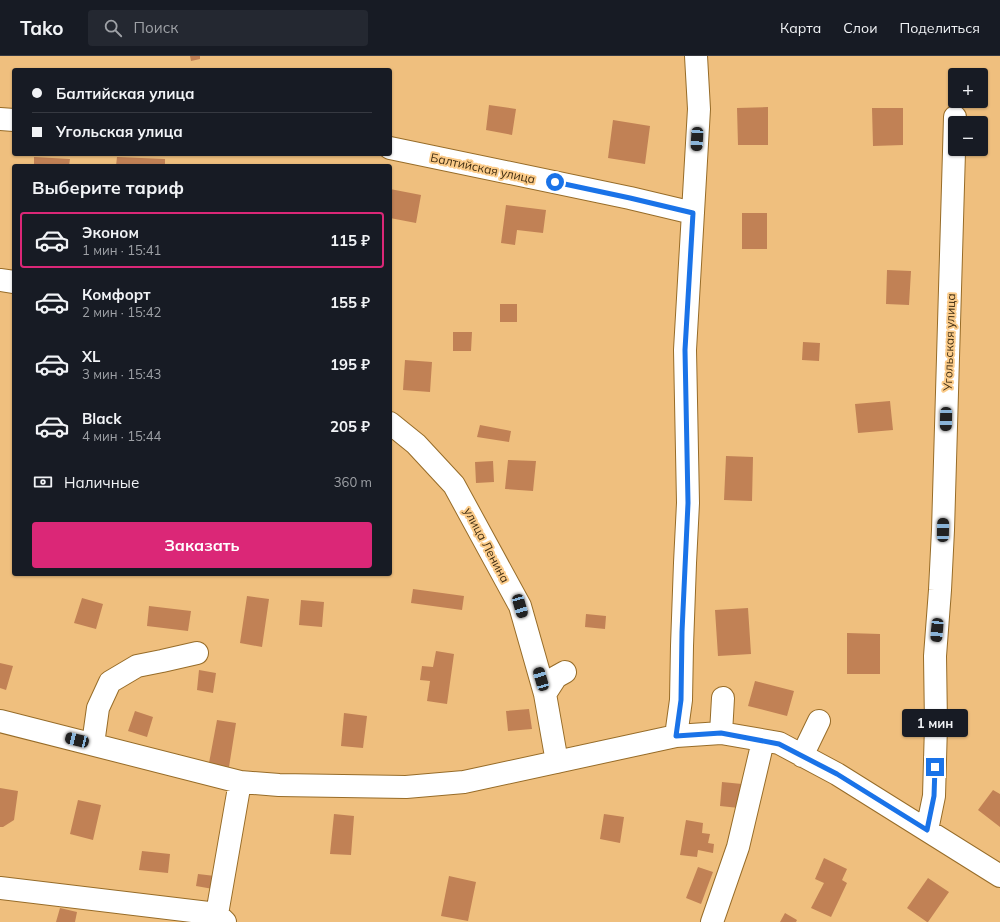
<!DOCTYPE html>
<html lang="ru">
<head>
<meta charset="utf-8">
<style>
	body { margin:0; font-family:Mulish,sans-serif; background:#242831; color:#f1f3f6; height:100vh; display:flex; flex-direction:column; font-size:15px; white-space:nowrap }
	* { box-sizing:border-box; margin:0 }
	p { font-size:13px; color:#9ea1a6 }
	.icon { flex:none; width:22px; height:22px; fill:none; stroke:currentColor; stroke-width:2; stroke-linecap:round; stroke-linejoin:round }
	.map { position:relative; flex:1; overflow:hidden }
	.details { position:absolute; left:12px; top:108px; width:380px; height:412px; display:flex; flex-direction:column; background:#171b24; border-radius:4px; box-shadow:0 1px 3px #0004 }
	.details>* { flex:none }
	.hud { position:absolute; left:12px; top:12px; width:380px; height:88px; border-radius:4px; box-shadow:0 1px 3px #0004; display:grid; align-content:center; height:88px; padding:0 20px; background:#171b24 }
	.buttons { position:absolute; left:948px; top:12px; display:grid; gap:8px }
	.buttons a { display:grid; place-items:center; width:40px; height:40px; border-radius:4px; background:#171b24; box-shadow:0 1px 3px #0004; font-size:20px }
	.end { position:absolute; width:18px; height:18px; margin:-9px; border:5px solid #1a73e8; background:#fff; box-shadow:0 0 0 2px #fff }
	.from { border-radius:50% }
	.bubble { position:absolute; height:28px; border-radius:4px; background:#171b24; box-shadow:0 1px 3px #0004; font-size:13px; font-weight:700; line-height:28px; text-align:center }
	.car { position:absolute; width:12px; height:24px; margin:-12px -6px; border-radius:5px; box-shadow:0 0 3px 1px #0007; background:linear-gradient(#222 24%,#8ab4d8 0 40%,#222 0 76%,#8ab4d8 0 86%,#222 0) }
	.hud b { display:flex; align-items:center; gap:14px; height:38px; font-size:15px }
	.hud b+b { border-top:1px solid #363941 }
	.hud i { width:10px; height:10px; background:#f1f3f6 }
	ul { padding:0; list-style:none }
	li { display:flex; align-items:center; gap:12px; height:56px; margin:0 8px 6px; padding:0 12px; border:2px solid transparent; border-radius:4px }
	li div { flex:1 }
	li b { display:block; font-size:15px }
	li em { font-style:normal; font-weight:700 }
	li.on { border-color:#db2777 }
	li>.icon { width:36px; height:36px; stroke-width:1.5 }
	h2 { padding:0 20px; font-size:18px; line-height:48px }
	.pay { display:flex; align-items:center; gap:10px; height:44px; padding:0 20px; font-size:15px }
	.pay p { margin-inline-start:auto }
	.action { display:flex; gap:8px; margin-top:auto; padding:8px 20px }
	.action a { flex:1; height:46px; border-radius:4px; background:#db2777; color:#fff; font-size:16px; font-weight:700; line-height:46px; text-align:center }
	header { display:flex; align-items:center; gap:24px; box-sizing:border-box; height:56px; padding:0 20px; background:#171b24; border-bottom:1px solid #363941 }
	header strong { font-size:19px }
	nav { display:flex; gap:22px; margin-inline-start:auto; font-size:14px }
	.search { width:280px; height:36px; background:#242831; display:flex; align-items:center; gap:10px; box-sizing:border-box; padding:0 14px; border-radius:4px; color:#9ea1a6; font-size:15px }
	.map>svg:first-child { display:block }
	.building { fill:#c18155 }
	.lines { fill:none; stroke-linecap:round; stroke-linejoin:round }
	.minor-casing { stroke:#976c28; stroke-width:24 }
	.minor { stroke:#fff; stroke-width:22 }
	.route { stroke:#1a73e8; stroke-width:5 }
	.labels { text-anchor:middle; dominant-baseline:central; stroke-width:4; stroke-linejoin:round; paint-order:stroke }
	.street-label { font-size:12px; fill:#412e12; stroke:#fccc8a }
</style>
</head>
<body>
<header>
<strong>Tako</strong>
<div class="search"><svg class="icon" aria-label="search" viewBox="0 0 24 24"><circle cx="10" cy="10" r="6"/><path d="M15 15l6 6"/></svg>Поиск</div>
<nav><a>Карта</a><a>Слои</a><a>Поделиться</a></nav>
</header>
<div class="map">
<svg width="1000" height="866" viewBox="0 0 1000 866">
	<rect width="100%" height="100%" fill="#efbf7e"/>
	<path class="building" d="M190 0H200V3L191 5Z
		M489 49 516 53 512 79 486 74Z
		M768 51V89H738L737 52Z
		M872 52H903V89L873 90Z
		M613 64 650 70 645 108 608 102Z
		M34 101 70 103 69 110H34Z
		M117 101 165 103V110H116Z
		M390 133 421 139 416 167 390 162Z
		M506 149 546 154 543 177 517 174 515 189 501 187Z
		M742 157H767V193H742Z
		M887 214 911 215 909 249 886 248Z
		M500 248H517V266H500Z
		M453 276H472L471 295H453Z
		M803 286 820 287 819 305 802 304Z
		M405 304 432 306 430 336 403 334Z
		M890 345 893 374 858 377 855 348Z
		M480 369 511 375 509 386 477 381Z
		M726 400 753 401 752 445 724 444Z
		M508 404 536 405 533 435 505 433Z
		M493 405 494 426 476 427 475 406Z
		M413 533 464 540 462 554 411 547Z
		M247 540 269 543 262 591 240 587Z
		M82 542 103 548 96 573 74 567Z
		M301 544 324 546 322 571 299 569Z
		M149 550 191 555 188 575 147 570Z
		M748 552 751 598 718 600 715 554Z
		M586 558 606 560 605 573 585 571Z
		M847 577 880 578V618H847Z
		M436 595 454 598 447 648 427 645 430 625 420 624 422 610 433 611Z
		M0 607 13 610 6 634 0 632Z
		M199 614 216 617 213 637 197 634Z
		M755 625 794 635 787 660 748 650Z
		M529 653 532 673 508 675 506 655Z
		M135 655 153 661 147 681 128 675Z
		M344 657 367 660 363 692 341 690Z
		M217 664 236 667 229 711 209 707Z
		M722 726 742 728 739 752 720 750Z
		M0 732 18 735 14 764 3 771H0Z
		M993 734 1000 738V771L978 754Z
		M78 744 101 749 93 784 70 778Z
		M334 758 354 760 351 799 330 798Z
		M604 758 624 761 620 787 600 783Z
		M686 764 703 767 702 777 710 778 708 787 714 788 713 797 698 794 697 801 680 799Z
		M142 795 170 798 168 817 139 814Z
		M824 802 847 813 842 824 847 827 831 861 811 852 824 827 815 823Z
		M698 811 713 816 701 848 686 842Z
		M198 818 215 820 213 833 196 830Z
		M449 820 476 826 468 865 441 860Z
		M928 822 949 836 928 866H927L907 852Z
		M60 852 77 856 75 866H56Z
		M785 857 797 864 796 866H780Z"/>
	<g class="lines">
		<g class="minor-casing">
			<path id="minor" d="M0 63 14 64
				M390 92 630 142 693 157
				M0 224 14 226
				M390 367 416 388 454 429 520 550 545 638 557 706
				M545 638 556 621 565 616
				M0 665 240 726 279 729 406 731 464 726 676 680 721 677 779 687 837 718 1000 820
				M721 677 723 642
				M676 680 681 644 682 590 685 507 688 447 685 294 699 53 696 0
				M93 688 98 652 110 626 137 610 162 605 197 597
				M802 700 819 665
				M927 774 934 740 936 669 935 600 940 534 943 474 955 61
				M0 832 217 858
				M225 866 217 858 240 726
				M712 866 738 791 763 685"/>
		</g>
		<use href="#minor" class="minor"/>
	</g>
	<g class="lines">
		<path class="route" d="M555 126 630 142 693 157 685 294 688 447 682 576 681 644 676 680 721 677 779 688 837 718 927 774 934 740 935 711"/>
	</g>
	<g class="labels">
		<g class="street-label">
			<text transform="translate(483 112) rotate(12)">Балтийская улица</text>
			<text transform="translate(949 286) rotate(-88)">Угольская улица</text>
			<text transform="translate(487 489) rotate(62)">улица Ленина</text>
		</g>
	</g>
</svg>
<div class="buttons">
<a>+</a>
<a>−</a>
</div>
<i class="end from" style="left:555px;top:126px"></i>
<i class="end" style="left:935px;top:711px"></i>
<div class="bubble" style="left:902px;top:653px;width:66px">1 мин</div>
<i class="car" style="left:697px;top:83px;rotate:183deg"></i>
<i class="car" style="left:946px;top:363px;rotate:181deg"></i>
<i class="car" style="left:943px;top:474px;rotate:1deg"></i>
<i class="car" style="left:520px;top:550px;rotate:164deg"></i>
<i class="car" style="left:937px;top:574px;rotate:185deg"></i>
<i class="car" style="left:541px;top:623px;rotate:344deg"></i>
<i class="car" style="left:77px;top:684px;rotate:284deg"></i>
<div class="hud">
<b><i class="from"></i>Балтийская улица</b>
<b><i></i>Угольская улица</b>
</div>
<section class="details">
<h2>Выберите тариф</h2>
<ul>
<li class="on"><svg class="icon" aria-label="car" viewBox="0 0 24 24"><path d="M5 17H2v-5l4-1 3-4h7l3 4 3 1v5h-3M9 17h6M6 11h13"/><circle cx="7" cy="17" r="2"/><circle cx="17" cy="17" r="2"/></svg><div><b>Эконом</b><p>1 мин · 15:41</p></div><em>115 ₽</em></li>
<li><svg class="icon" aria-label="car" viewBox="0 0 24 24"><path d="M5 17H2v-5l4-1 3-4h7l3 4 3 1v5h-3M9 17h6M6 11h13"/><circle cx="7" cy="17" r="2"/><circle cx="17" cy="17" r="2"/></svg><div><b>Комфорт</b><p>2 мин · 15:42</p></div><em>155 ₽</em></li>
<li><svg class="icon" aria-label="car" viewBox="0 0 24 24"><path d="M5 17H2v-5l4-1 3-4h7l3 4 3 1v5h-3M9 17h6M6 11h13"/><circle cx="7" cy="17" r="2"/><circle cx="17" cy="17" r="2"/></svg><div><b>XL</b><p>3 мин · 15:43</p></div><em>195 ₽</em></li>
<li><svg class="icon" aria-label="car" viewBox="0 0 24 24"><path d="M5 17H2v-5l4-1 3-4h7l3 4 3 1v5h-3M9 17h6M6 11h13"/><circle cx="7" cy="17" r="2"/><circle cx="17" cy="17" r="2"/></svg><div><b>Black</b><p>4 мин · 15:44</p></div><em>205 ₽</em></li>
</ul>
<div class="pay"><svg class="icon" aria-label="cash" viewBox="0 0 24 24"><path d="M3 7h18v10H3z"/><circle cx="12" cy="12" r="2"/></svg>Наличные<p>360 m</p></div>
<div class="action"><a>Заказать</a></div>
</section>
</div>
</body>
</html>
